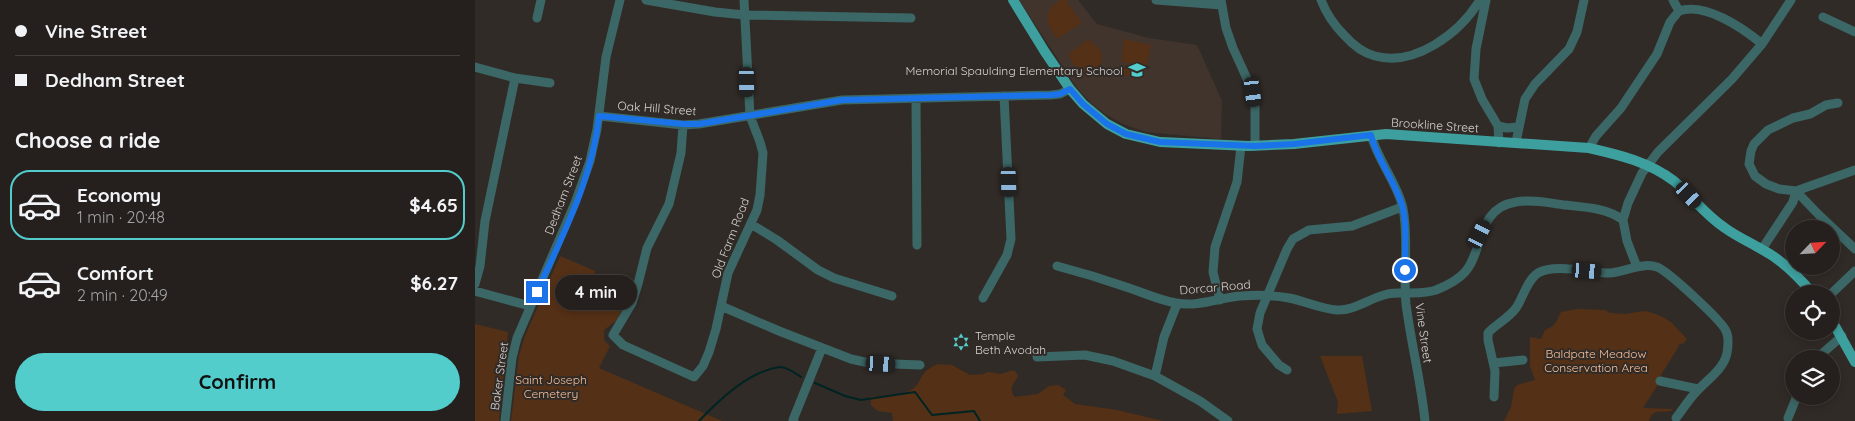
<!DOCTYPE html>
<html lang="en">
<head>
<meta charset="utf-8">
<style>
	body { margin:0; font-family:Quicksand,sans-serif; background:#312d2a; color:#f1f3f6; height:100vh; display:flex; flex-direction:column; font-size:19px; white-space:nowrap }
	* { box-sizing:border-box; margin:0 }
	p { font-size:16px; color:#a3a3a4 }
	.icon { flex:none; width:28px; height:28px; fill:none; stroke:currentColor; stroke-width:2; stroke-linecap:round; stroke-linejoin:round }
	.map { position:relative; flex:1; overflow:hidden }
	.side { display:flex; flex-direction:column; background:#25201d; width:475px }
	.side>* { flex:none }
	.top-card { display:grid; align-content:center; height:110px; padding:0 15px; background:#25201d }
	.needle { width:32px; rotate:65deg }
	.buttons { position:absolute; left:1310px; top:220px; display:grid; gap:10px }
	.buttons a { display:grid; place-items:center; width:55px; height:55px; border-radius:50%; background:#25201d; box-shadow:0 2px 8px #0003,0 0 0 1px #423e3b; font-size:25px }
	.end { position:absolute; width:22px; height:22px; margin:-11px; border:6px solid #1a73e8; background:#fff; box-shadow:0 0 0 2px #fff }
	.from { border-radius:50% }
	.bubble { position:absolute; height:35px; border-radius:18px; background:#25201d; box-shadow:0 2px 8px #0003,0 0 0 1px #423e3b; font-size:16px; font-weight:800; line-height:35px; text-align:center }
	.car { position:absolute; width:15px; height:30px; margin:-15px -8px; border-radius:6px; box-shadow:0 0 4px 1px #0007; background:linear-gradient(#222 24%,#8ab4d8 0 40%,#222 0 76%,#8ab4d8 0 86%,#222 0) }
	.top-card b { display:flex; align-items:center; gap:18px; height:48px; font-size:19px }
	.top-card b+b { border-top:1px solid #423e3b }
	.top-card i { width:12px; height:12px; background:#f1f3f6 }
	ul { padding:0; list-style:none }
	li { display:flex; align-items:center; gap:15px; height:70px; margin:0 10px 8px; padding:0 5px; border:2px solid transparent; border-radius:20px }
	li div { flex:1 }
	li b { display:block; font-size:19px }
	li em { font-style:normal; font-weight:800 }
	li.current { border-color:#52cdcc }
	li>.icon { width:45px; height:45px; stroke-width:1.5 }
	h2 { padding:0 15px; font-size:22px; line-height:60px }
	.cta { display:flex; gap:10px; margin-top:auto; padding:10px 15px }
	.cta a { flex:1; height:58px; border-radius:30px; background:#52cdcc; color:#111; font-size:20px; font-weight:800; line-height:58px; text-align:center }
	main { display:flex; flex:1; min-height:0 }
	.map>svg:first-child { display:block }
	.built { fill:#40342d }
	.green { fill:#543016 }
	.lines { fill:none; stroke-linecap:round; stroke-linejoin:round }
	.stream { stroke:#002323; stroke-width:2 }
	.minor { stroke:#3b6766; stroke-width:9 }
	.major { stroke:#3da09f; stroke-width:10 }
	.route { stroke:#1a73e8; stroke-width:6 }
	.labels { text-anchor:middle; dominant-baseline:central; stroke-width:4; stroke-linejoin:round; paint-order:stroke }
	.poi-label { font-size:12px; fill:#d8d4d2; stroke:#312b27; text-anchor:end }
	.street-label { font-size:12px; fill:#d8d4d2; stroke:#312b27 }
	.park-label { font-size:12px; fill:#f9c09b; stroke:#312b27 }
</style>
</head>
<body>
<main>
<section class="side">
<div class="top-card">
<b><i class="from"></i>Vine Street</b>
<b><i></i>Dedham Street</b>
</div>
<h2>Choose a ride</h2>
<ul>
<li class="current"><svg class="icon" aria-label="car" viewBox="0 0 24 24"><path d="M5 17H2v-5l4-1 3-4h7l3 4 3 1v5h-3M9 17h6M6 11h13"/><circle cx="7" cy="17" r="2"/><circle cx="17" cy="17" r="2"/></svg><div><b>Economy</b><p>1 min · 20:48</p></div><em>$4.65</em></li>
<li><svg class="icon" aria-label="car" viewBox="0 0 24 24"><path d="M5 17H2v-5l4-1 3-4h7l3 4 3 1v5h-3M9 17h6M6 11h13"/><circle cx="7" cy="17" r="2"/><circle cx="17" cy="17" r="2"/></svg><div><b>Comfort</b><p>2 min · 20:49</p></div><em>$6.27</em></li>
</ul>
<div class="cta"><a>Confirm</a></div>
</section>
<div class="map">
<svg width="1380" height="421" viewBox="0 0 1380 421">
	<rect width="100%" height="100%" fill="#312b27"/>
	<path class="built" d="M544 0H603L622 24 674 38 722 45 747 101 746 139 671 132 648 124 630 114 616 103 602 88Z"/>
	<path class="green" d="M585 0H591L607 23 582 39C571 24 566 12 585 0Z
		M613 39 626 50C629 69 622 71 607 78L593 55Z
		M649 39 676 45 672 66 646 62Z
		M649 65 669 68 667 78 647 75Z
		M85 256 120 271 119 275 156 290 142 320 129 330V340L135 346 124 368 247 421H36L44 355 50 336Z
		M1102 309 1130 310 1135 313 1150 314 1168 311 1174 312 1186 316 1196 322 1212 339 1209 343 1203 345 1204 346 1186 375 1182 386 1168 408 1198 409 1196 411C1186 413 1178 408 1174 421H1029L1036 407 1039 389 1042 385 1060 380 1055 366V337L1066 339 1070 330C1082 325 1080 323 1086 312Z
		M0 324 33 332 24 421H0Z
		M845 356H887L897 411 862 414 863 402Z
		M463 364 477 365 495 375 509 374 513 372 526 374 535 371H540L543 376C539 383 533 390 540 397L563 394 574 386 583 385 591 390 588 395 600 404 642 410 688 421H418L417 413 403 411 396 405V396C408 398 431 396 441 386 444 383 445 379 447 376 451 370 456 367 463 364Z"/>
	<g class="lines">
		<path class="stream" d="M340 383 370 396 386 400 440 392 457 415 499 411 505 421
			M224 421C244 400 274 371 305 367 312 367 320 373 326 377"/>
		<path class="minor" d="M171 0 240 12 270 15 436 18
			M681 0 747 5
			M746 0 751 28 758 48 778 92 780 108V146
			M846 0C851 13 859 25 869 35 877 44 888 53 900 56 940 67 985 33 1005 0
			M1011 0 1001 49 999 79 1007 99 1023 126 1024 143
			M1204 11C1230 2 1268 28 1287 44
			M1348 17 1380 32
			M62 18 66 0
			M0 67 40 78 75 83
			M441 99 442 245
			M1363 103 1351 105 1335 114 1318 118 1293 130 1279 144 1276 151 1274 164 1280 176 1291 184 1304 189 1321 191 1344 215 1380 249
			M124 116 208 125 224 124 367 100 576 95 585 94 595 89
			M208 125 206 153 194 204 172 248 163 284 157 303 138 335 148 345 219 377 228 366 234 352 241 329 253 273 282 210 285 195 288 153 285 142 275 116 269 0
			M1023 126 1032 128 1043 127
			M896 135C903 161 922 182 928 208 934 239 928 273 931 304 936 343 946 382 950 421
			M1041 142 1050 99 1060 84 1094 49 1102 32 1109 0
			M1114 148 1121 136 1146 108 1182 54 1195 22 1204 11 1198 0
			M276 224 302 240 343 270 359 278 417 296
			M1287 249 1318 202 1321 191 1380 170
			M582 266C605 272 628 279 651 287 667 292 684 300 701 303 723 307 744 298 765 296 780 295 799 295 814 298 830 301 846 309 862 310 878 311 894 299 909 295 926 290 944 296 961 290 971 286 983 280 990 272 1009 251 1001 208 1041 202 1056 199 1074 203 1090 205 1109 207 1132 208 1148 220
			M1162 267 1152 241 1148 220 1153 203 1167 173 1183 152 1257 79 1287 44 1316 0
			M0 284 5 266 10 221 40 78
			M0 291 55 306
			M1356 294 1380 271
			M508 298 532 255 536 239 529 96
			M745 300 738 272 740 247 762 182 766 146
			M246 306 304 331 376 359 394 363 445 365
			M562 357 610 355 638 361 680 376 725 401 753 421
			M1341 359 1367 336
			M1019 363 1048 360
			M812 370 804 365 787 345 782 329 785 313 812 249 818 239 834 230 877 226 927 207
			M680 376 689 337 702 304
			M1185 381 1223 389
			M1019 397 1020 371 1013 340V333C1021 324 1033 319 1041 308 1048 298 1052 280 1063 273 1081 263 1114 273 1134 273 1150 272 1167 262 1182 267 1193 271 1247 321 1251 331 1254 337 1253 347 1252 353 1249 369 1232 380 1222 391 1214 399 1208 409 1201 418
			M1313 418 1322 396
			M30 421 37 358 42 338 100 203 115 161 122 129 131 57 145 0
			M319 421 318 420 347 348"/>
		<path class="major" d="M538 0 570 52 595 89 608 104 632 124 651 134 685 142 773 146 819 144 911 134 1114 148C1145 155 1174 162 1199 181 1217 196 1230 215 1250 228 1261 236 1274 242 1286 249 1306 259 1324 277 1338 294
			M1356 319 1380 362"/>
	</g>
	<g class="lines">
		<path class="route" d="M62 292C87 236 118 178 124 116L208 124H224L367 100 576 95 585 94 595 89 608 104 632 124 651 134 685 142 780 146 819 144 896 135C902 160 920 181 927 205 933 226 929 249 930 270"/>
	</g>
	<defs>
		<g id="school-bare" transform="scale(1.35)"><path d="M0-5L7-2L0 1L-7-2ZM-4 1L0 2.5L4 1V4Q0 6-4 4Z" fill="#52cdcc" stroke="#312b27" stroke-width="2.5" paint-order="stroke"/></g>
		<g id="synagogue-bare" transform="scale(1.35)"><path d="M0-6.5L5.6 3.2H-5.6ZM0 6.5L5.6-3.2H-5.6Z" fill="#52cdcc" stroke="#312b27" stroke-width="2.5" paint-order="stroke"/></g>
	</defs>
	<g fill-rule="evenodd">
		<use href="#school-bare" x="662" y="70"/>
		<use href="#synagogue-bare" x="486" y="342"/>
	</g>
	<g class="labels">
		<g class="poi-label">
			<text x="648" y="70">Memorial Spaulding Elementary School</text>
			<text x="500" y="335" text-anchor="start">Temple<tspan x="500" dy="14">Beth Avodah</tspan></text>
		</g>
		<g class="street-label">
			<text transform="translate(182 108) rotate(4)">Oak Hill Street</text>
			<text transform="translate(960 125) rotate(4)">Brookline Street</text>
			<text transform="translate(88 195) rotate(-69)">Dedham Street</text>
			<text transform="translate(255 238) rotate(-69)">Old Farm Road</text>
			<text transform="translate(740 287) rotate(-5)">Dorcar Road</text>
			<text transform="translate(949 333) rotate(82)">Vine Street</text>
			<text transform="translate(24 376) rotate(-82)">Baker Street</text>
		</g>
		<g class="park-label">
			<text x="1121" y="353">Baldpate Meadow<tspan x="1121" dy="14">Conservation Area</tspan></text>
			<text x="76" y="379">Saint Joseph<tspan x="76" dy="14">Cemetery</tspan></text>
		</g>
	</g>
</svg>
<div class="buttons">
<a><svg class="needle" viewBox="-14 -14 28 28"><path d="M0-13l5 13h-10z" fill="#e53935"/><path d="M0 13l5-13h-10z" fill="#a3a3a4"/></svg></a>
<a><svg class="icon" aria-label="locate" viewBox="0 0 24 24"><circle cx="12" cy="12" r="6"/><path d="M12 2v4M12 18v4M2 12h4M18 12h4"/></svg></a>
<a><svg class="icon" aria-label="layers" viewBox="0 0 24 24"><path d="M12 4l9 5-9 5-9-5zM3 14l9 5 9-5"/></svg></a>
</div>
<i class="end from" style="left:930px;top:270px"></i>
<i class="end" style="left:62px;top:292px"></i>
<div class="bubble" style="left:80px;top:275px;width:82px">4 min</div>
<i class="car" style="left:272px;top:82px;rotate:179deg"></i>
<i class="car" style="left:778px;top:92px;rotate:173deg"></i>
<i class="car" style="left:534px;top:182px;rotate:178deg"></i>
<i class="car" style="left:1214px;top:195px;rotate:137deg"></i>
<i class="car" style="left:1005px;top:234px;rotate:27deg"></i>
<i class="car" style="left:1112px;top:271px;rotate:94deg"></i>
<i class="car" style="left:406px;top:364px;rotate:93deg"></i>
</div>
</main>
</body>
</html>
